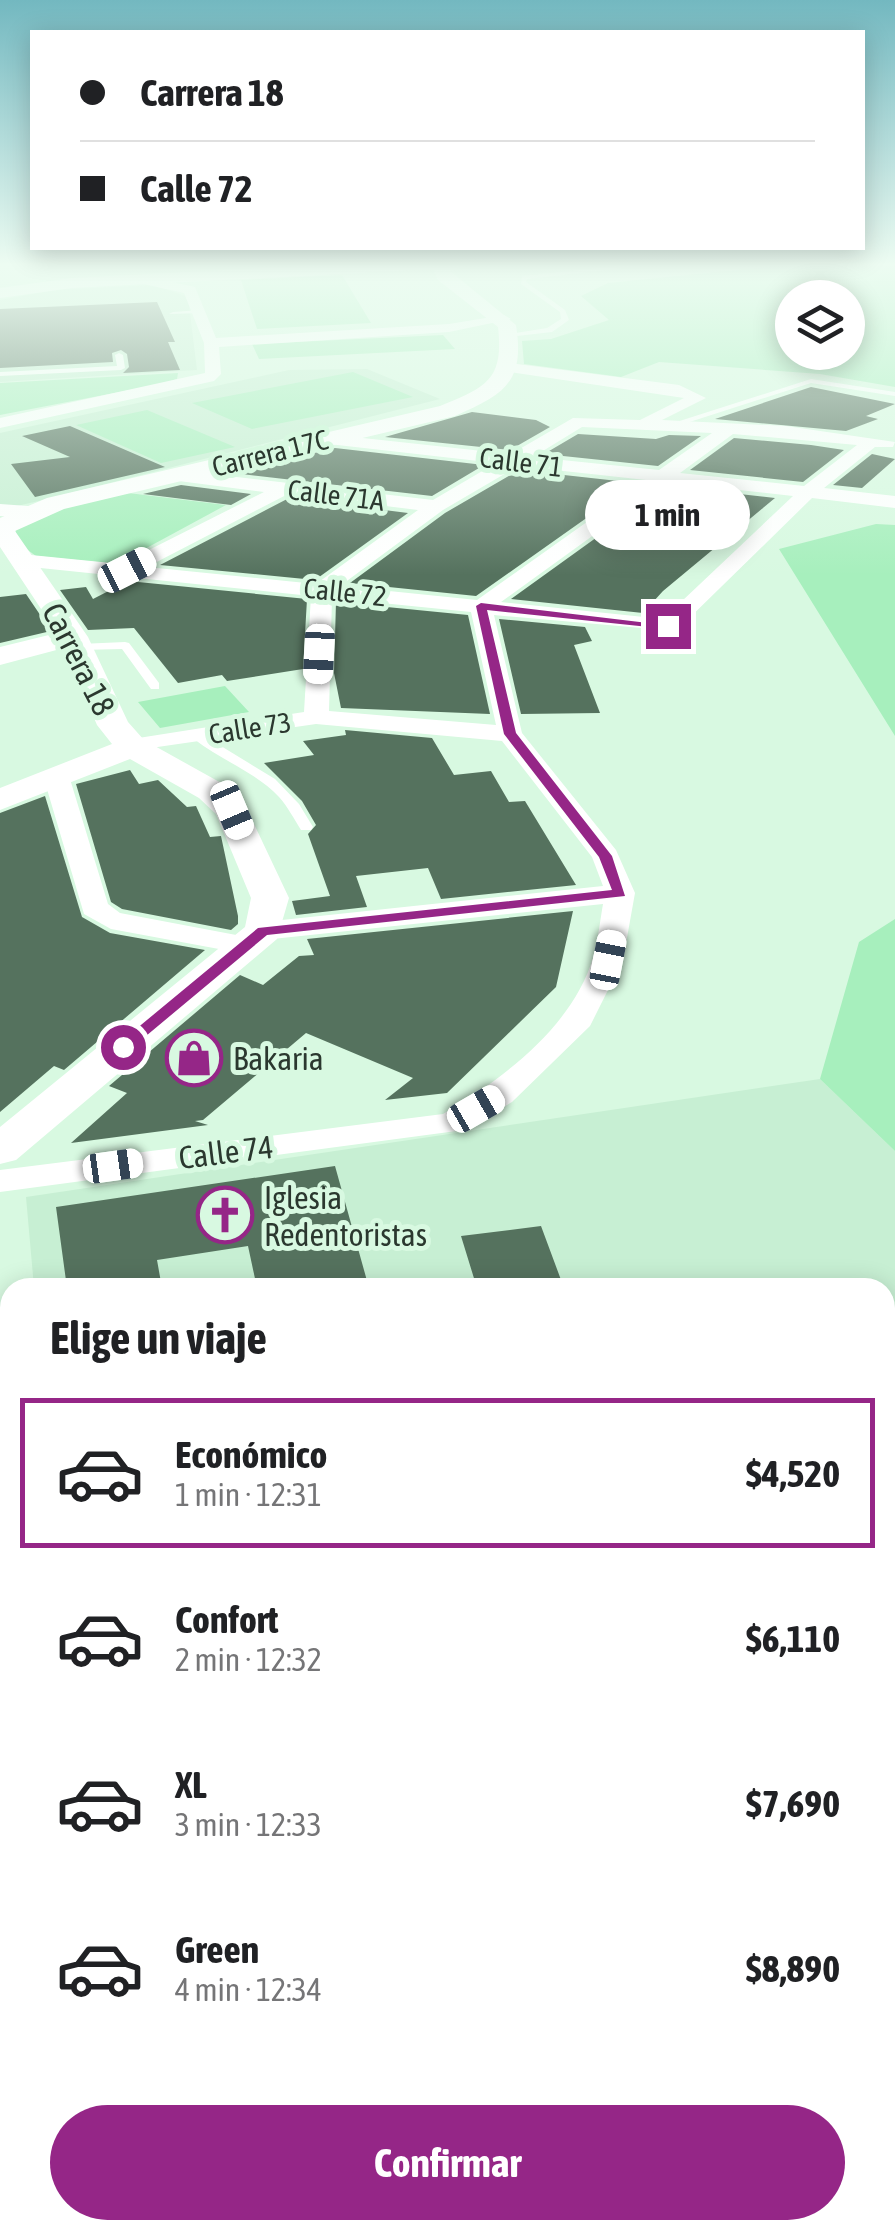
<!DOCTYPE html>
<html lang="es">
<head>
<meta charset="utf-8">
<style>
	body { margin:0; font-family:"Asap Condensed",sans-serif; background:#f2f2f2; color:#202124; height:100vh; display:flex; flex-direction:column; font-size:38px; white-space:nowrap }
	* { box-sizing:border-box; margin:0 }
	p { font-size:32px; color:#757577 }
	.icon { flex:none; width:55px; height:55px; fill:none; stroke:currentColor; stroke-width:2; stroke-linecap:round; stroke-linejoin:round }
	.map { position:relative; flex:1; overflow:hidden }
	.side { position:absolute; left:0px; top:1278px; width:895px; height:962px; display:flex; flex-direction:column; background:#fff; border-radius:30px 30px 0 0; box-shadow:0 5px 25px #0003 }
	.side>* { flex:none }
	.top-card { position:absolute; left:30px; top:30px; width:835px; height:220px; border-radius:0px; box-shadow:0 5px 25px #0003; display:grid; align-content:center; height:220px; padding:0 50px; background:#fff }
	.controls { position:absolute; left:775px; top:280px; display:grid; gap:20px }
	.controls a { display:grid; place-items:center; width:90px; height:90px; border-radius:50%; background:#fff; box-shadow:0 5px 25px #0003; font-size:50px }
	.end { position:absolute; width:45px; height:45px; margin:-22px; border:12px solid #952687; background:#fff; box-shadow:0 0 0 5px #fff }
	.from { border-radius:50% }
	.bubble { position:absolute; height:70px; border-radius:35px; background:#fff; box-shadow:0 5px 25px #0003; font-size:32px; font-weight:700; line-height:70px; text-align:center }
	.car { position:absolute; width:30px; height:60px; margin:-30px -15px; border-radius:12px; box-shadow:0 0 8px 2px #0007; background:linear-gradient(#fff 24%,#345 0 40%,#fff 0 76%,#345 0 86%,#fff 0) }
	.top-card b { display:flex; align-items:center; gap:35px; height:95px; font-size:38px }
	.top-card b+b { border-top:2px solid #e0e0e0 }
	.top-card i { width:25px; height:25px; background:#202124 }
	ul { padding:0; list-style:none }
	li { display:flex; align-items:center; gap:30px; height:150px; margin:0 20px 15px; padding:0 30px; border:5px solid transparent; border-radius:0px }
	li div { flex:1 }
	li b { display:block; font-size:38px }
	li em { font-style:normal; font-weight:700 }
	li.active { border-color:#952687 }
	li>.icon { width:90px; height:90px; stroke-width:1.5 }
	h2 { padding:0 50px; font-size:45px; line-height:120px }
	.primary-button { display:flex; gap:20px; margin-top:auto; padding:20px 50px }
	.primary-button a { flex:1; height:115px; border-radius:60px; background:#952687; color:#fff; font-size:40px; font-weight:700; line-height:115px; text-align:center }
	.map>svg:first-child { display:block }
	.built { fill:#c7efd3 }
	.green { fill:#a7efbd; fill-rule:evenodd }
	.building { fill:#55725e }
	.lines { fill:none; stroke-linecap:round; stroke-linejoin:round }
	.service { fill:#fff; fill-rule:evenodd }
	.minor { fill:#fff; fill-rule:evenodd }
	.tertiary { fill:#fff; fill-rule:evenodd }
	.route { fill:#952687 }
	.labels { text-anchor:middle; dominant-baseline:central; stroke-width:10; stroke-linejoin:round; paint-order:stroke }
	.far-street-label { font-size:28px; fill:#2b382f; stroke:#d8f9e1 }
	.street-label { font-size:32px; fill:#2b382f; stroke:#d8f9e1 }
	.poi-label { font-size:32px; fill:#2b382f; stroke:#d8f9e1; text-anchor:start }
</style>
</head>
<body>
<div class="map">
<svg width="895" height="2238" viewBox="0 0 895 2238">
	<rect width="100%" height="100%" fill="#d8f9e1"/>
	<path class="built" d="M154 285 188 297 197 370 0 382V300L54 290Z
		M367 369 440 399 43 500 4 509 0 504V433L289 370Z
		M820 1079 895 1151V2056L885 2075V1288L34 1287 26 1197Z
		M114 2230H805L801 2238H114Z"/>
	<path class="green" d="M816 262H895V387L820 374 659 362 621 377 524 364 522 341 551 339 609 320 581 296 608 283ZM792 298H848V352H792Z
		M342 275 371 323 257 329 241 280Z
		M443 335 455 349 259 359 252 344Z
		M353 372 413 397 252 429 192 403Z
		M178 373 177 379 161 384 0 415V383Z
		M147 410 235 447 161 463 76 425Z
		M120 492 226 505 117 564 36 556 18 543 15 528 31 516Z
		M876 524 895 525V736L779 549Z
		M225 686 249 712 160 728 138 702Z
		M895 919V1151L820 1079 859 942Z
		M246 2230H688L686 2238H266Z"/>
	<path class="building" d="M157 302 175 342H168L180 370 123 373 129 367 127 354 121 350 112 353 113 362 0 368V309Z
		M811 387 895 404 866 416 878 419 846 431 715 419Z
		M472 412 536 420 550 427 510 450 385 437Z
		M70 426 165 467 35 497 11 464 70 457 22 436Z
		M578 434 656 439 669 435 701 436 658 466 544 454Z
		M734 438 811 445 844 450 803 482 690 470Z
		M335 448 484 465 432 496 233 473Z
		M872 454 895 459 862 488 833 485Z
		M519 470 636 483 476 596 350 583 445 513Z
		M181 485 251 494 231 505 143 494Z
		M668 486 775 498 663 591 643 613 511 599Z
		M289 498 408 513 315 580 160 565Z
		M128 581 307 599 303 669 227 681 222 675 178 683 134 628 88 630 60 590 86 587 93 599Z
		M26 594 51 631 0 643V597Z
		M336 602 468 615 490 714 341 708 334 673Z
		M499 619 585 627 592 641 574 645 600 713 521 714Z
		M345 730 432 738 454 775 491 771 509 802 525 801 576 885 441 899 428 868 356 876 367 907 296 915 292 901 330 896 308 834 316 825 302 801 264 763 314 755 303 741 346 735Z
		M130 770 139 784 158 780 187 807 196 806 210 837 221 836 238 916V924L231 930 122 909 111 902 76 784Z
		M45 796 82 917 110 933 205 950 64 1070 54 1066 0 1112V813Z
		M573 911 556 987 447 1093 385 1100 413 1078 306 1033 203 1120 195 1121 208 1125 71 1143 127 1093 109 1086 240 975 263 985 299 956 314 955 307 939Z
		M335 1166 369 1288H257L248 1246 157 1260 162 1288H67L56 1207Z
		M541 1226 564 1288H477L461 1236Z"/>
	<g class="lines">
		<path class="service" d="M655 262H676L527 279 526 282 565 310 569 320 552 332 508 337 504 335 547 328 561 319 560 312 521 284 522 276Z
			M200 310 202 313 169 314 173 312Z
			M119 353 123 355 125 368 121 370 0 376V372L117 366 115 355Z
			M811 379 895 392V396L811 383 671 428 664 426Z
			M125 642 129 643 159 683V689H151L122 649 80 650 74 647 80 644Z
			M198 732 275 779 299 804 313 827 311 830H301C294 819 288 807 279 797 256 772 220 760 194 739V733Z
			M269 2230H319L322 2238H272Z
			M675 2230H707L706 2238H674Z"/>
		<path class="minor" d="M144 276 195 287 216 338 449 324 504 315 511 319 449 332 219 347 221 374 214 381 0 428V418L205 373 204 343 184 293 139 283Z
			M509 363 679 385 706 398 662 420 786 426 895 442 893 447H875L824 488 895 496V508L812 498 676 631 494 615 522 733 616 850 635 893 623 960 590 1026 512 1102 464 1130 0 1192V1170L443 1114C503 1079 572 1027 593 958 598 941 600 921 603 904L263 940 248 931 263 922 603 886 592 857 502 741 316 724 123 752 119 747 123 742 132 739 304 712 311 596 21 566 11 560 21 554 121 564 264 492 171 480V472L177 470 433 500 496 463 320 443 317 439 326 434 511 454 573 418 640 420 684 398 503 371 501 368ZM582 427 712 433 659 470 533 457ZM733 434 857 445 804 486 680 473ZM518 466 646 480 477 600 340 586 443 510ZM667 482 793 496 663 619 501 602ZM288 494 418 510 316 584 147 567ZM332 598 471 612 496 725 329 711Z
			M0 504 28 506 38 512 28 518 0 516Z
			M57 771 70 779 108 904 120 913 257 939 261 945 257 951 246 954 111 929 84 914 44 779Z"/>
		<path class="tertiary" d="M380 262H480L450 271 516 325C525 382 505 394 455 416L64 509 15 531 88 637 128 722 144 740 223 784 244 803 289 898 277 939 16 1160 0 1164V1127L245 927 251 898 216 814 199 798 130 759 0 810V788L112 744 97 725 64 648 0 665V647L57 633 0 547V518L47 498 440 406C486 387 504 380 498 327L438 280 433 269 72 288 0 298V288L72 278Z
			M0 1712 10 1715V1919L0 1916Z
			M0 2196 10 2199V2230H74L75 2238H0Z"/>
	</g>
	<linearGradient id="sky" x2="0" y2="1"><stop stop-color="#73b8c0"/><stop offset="0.46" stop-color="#edfcf2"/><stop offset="1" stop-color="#edfcf2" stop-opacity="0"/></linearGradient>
	<rect width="895" height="575" fill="url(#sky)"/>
	<path class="route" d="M481 603 673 626 668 629 487 610 516 733 612 856 625 896 267 935 128 1051H118V1044L258 928 612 890 599 857 504 734 476 606Z"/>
	<defs>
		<g id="shop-ring" transform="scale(2.875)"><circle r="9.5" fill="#d8f9e1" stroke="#952687" stroke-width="1.5"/><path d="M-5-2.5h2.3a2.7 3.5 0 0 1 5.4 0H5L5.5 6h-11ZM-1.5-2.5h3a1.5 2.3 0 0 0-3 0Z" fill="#952687"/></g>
		<g id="church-ring" transform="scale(2.875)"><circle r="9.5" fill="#d8f9e1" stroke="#952687" stroke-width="1.5"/><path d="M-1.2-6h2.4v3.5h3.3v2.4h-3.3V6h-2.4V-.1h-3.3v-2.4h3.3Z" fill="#952687"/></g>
	</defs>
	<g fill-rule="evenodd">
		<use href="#shop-ring" x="194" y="1058"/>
		<use href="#church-ring" x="225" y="1215"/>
	</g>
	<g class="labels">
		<g class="far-street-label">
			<text transform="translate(270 453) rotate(-14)">Carrera 17C</text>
			<text transform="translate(521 462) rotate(7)">Calle 71</text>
			<text transform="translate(336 495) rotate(7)">Calle 71A</text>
			<text transform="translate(345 592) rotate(6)">Calle 72</text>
			<text transform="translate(250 728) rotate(-9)">Calle 73</text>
		</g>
		<g class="street-label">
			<text transform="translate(79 659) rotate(63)">Carrera 18</text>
			<text transform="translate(226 1152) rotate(-7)">Calle 74</text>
		</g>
		<g class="poi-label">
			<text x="233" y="1058">Bakaria</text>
			<text x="264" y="1197">Iglesia<tspan x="264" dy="37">Redentoristas</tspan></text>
		</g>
	</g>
</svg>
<div class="controls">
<a><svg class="icon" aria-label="layers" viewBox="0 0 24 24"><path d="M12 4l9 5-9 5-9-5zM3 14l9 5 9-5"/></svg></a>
</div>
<i class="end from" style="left:123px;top:1047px"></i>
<i class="end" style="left:668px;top:626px"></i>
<div class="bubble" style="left:585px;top:480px;width:165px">1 min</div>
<i class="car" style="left:127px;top:570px;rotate:63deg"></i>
<i class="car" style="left:319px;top:654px;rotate:183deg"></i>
<i class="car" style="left:232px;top:810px;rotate:157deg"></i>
<i class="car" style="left:608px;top:960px;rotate:11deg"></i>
<i class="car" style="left:476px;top:1109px;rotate:60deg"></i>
<i class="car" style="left:113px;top:1166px;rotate:82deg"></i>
<div class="top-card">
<b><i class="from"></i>Carrera 18</b>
<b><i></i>Calle 72</b>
</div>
<section class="side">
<h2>Elige un viaje</h2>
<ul>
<li class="active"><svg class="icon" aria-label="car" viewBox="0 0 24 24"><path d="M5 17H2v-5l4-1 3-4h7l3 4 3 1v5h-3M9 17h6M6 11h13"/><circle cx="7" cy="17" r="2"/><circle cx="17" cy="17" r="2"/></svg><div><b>Económico</b><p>1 min · 12:31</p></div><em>$4,520</em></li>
<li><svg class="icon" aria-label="car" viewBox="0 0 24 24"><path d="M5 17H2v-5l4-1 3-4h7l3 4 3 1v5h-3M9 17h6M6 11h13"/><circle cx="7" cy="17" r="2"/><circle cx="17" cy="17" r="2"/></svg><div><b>Confort</b><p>2 min · 12:32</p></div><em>$6,110</em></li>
<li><svg class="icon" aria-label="car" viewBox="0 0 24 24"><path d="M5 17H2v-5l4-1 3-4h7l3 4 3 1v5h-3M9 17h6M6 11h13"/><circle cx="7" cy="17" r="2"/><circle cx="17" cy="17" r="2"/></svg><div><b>XL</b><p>3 min · 12:33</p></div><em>$7,690</em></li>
<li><svg class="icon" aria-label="car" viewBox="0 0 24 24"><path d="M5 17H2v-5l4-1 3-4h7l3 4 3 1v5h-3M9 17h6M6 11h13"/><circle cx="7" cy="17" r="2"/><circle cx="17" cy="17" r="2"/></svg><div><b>Green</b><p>4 min · 12:34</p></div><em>$8,890</em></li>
</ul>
<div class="primary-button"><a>Confirmar</a></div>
</section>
</div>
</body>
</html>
